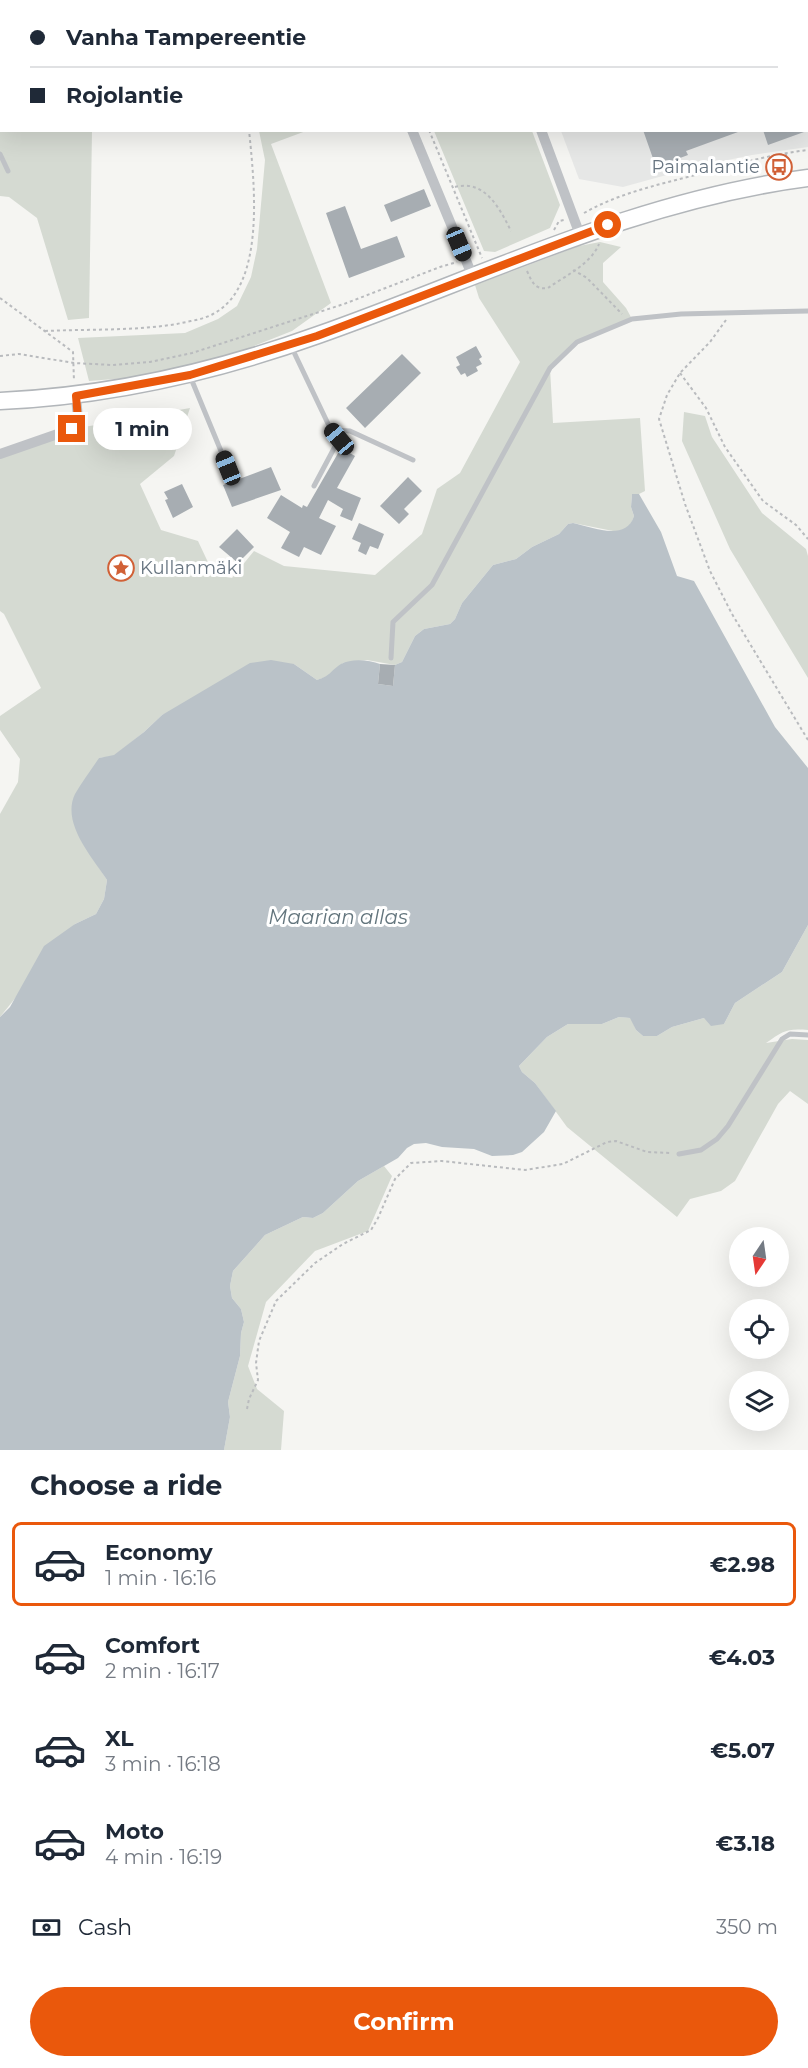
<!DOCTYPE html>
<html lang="en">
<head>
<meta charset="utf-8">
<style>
	body { margin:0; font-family:Montserrat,sans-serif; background:#f6f6f7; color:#1f2937; height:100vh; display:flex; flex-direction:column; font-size:22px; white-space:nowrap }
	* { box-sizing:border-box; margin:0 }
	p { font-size:20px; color:#747a83 }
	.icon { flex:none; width:33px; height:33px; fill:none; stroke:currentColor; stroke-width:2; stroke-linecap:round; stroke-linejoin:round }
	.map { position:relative; height:1450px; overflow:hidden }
	.side { display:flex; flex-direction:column; background:#fff; flex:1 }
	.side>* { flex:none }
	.top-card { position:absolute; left:0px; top:0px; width:808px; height:132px; box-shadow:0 6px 24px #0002; display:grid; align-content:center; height:132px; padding:0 30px; background:#fff }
	.needle { width:39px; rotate:193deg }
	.controls { position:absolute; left:729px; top:1227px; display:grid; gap:12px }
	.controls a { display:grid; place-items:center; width:60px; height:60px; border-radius:50%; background:#fff; box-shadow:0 6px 24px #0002; font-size:30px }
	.end { position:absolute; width:27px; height:27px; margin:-14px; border:8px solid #ea580c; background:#fff; box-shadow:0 0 0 3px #fff }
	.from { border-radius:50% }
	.bubble { position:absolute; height:42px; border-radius:21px; background:#fff; box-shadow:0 6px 24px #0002; font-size:20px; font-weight:700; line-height:42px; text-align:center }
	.car { position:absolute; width:18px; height:36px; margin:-18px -9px; border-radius:8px; box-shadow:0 0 4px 2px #0007; background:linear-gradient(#222 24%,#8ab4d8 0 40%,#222 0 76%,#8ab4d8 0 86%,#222 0) }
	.top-card b { display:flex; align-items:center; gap:21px; height:57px; font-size:22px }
	.top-card b+b { border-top:2px solid #e0e1e3 }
	.top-card i { width:15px; height:15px; background:#1f2937 }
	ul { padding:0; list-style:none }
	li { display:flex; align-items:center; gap:18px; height:84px; margin:0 12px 9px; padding:0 18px; border:3px solid transparent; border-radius:9px }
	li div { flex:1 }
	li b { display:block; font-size:22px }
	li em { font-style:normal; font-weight:700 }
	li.selected { border-color:#ea580c }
	li>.icon { width:54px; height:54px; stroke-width:1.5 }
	h2 { padding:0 30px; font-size:27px; line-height:72px }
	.pay { display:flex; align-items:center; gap:15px; height:66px; padding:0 30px; font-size:22px }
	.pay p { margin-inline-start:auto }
	.cta { display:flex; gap:12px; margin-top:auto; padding:12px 30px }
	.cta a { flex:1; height:69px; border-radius:36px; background:#ea580c; color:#fff; font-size:24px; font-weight:700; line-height:69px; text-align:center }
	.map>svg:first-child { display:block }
	.built { fill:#e6e7e6 }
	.green { fill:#d5dad2 }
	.water { fill:#bac2c8 }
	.building { fill:#a7adb2 }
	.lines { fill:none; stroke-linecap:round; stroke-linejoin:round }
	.secondary-casing { stroke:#b2b6ba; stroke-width:19 }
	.path { stroke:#b9bbbe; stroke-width:2; stroke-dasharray:3 3; stroke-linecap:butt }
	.lane { stroke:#bfc2c6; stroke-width:5 }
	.street { stroke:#bfc2c6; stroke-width:10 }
	.secondary { stroke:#fff; stroke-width:16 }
	.route { stroke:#ea580c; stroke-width:8 }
	.labels { text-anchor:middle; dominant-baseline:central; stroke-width:6; stroke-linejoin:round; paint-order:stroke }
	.poi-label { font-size:18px; fill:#677480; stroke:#fff; text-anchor:end }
	.water-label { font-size:20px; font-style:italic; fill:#63757d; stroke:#fff }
</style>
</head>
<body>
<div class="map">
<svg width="808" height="1450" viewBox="0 0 808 1450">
	<rect width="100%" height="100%" fill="#f5f5f2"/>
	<path class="built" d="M513 0H808V147L752 155 699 166 623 187 579 179 561 131 807 130V2H514Z"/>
	<path class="green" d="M0 45 2 46V130L92 131 89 318 68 320 37 218 9 197 0 196Z
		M259 131H306L271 144 331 303 292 331 234 354 185 368 140 377 89 381 78 338 185 333 218 319 237 306 251 277 257 249 265 160Z
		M434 131H532L560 205 550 228 495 252 484 251Z
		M600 242 621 247 603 263V282L626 308 632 319 577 342 550 368 553 423 640 418 645 491 639 494H632L631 507 634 516C631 526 627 529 618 532L573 523 568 524 559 534 532 547 516 559 493 565 462 603 455 619 450 624 424 629 415 636 402 662 395 665 367 660 343 663 329 676 317 680 294 664 162 715 144 732 114 756 99 758 81 840 107 880 104 899 96 914 75 924 0 1017V814L18 782 20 759 0 730V716L41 688 4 614 0 611V454L73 429 190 408 174 456 140 484 161 530 198 541 214 575 232 578 254 551 284 566 375 575 422 534 437 489 460 473 520 362 479 298 475 285 579 246Z
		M684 412 705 416 712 437 762 513 806 549 808 556V678L730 549 682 441Z
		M808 925V1030C787 1028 783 1031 766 1043L792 1039 808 1040V1104L790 1091 778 1104 735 1181 721 1191 690 1199 677 1217 567 1127 535 1083 522 1072 519 1066 547 1037 568 1024H602L619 1017 631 1018 636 1030 643 1036H657L672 1027 704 1018 724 1024 735 1003 782 972Z
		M384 1166 392 1176 368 1231 315 1251 266 1302 248 1366 257 1389 284 1411 281 1450H224L230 1417 228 1402 240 1356 241 1333 244 1322 241 1309 232 1298 230 1286 233 1271 265 1235 303 1217 313 1218 323 1213 358 1181Z"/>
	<path class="water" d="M632 494H639L661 532 677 576 694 581 775 727 808 768V925L782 972 735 1003 724 1024 711 1026 704 1018 672 1027 657 1036H643L636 1030 630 1018 619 1017 602 1024H568L547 1037 519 1066 522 1072 535 1083 556 1111 544 1132 522 1152 513 1155 492 1156 474 1149 442 1147 426 1143 414 1144 407 1148 398 1158 358 1181 323 1213 313 1218 303 1217 265 1235 233 1271 230 1286 232 1298 241 1309 244 1322 241 1333 240 1356 228 1402 230 1417 224 1450H0V1017L10 1007 44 946 75 924 96 914 104 899 107 880C92 857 61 823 75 794 82 782 91 770 99 758L114 755 144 732 162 715 250 663 271 660 294 664 317 680C332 675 330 671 341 664 352 658 369 660 380 664L378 684 393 686 395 665 402 662 415 636 424 629 450 624 455 619 462 603 493 565 516 559 532 547 559 534 568 524 573 523C592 527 626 542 634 516L631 507Z"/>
	<path class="building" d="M643 130H738V132L686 151 688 155 656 167Z
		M763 130H804V132L768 145Z
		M424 189 431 206 391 222 384 205Z
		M345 206 361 249 397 236 405 257 349 278 326 213Z
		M476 346 482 357 479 359 482 364 476 367 478 371 467 377 465 373 461 375 456 367 460 365 456 357Z
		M402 354 421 373 365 428 346 408Z
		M341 448 355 456 337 488 361 498 352 521 340 516 343 509 328 500 319 518 336 526 321 555 304 547 299 557 281 548 290 532 267 518 281 495 302 508 303 505 307 507Z
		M271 467 281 490 232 507 223 485Z
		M408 477 422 491 404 509 409 514 399 524 380 506Z
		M182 484 193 507 173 518 165 500 168 499 164 492Z
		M359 523 384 534 378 549 370 546 366 555 358 551 361 543 352 539Z
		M237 529 254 547 238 563 219 547Z
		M380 664 395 665 393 686 378 684Z"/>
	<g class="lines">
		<g class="secondary-casing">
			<path id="secondary" d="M0 401C109 396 215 372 318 335 480 278 635 200 808 178"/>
		</g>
		<path class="path" d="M224 0V2
			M374 0V2
			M429 130 482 258
			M779 167 787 166 786 153
			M455 187C485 179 500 209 511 231
			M584 213C621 192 662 184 703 173 738 164 772 154 808 150
			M554 230 559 221 564 220
			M573 270 587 278 622 314
			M527 271C532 282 535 290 548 288 565 276 591 264 599 244
			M0 298 73 352 74 381
			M726 320 710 342 680 373 667 395 659 419 685 504 710 571 732 614 808 740
			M45 331C89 329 134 331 177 324 189 321 202 320 213 314 267 286 254 181 249 130
			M0 356 19 354 74 363 112 365 150 362 192 353 344 304 440 267 457 262
			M680 373 706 408 725 447 763 501 796 525 808 539
			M247 1409 249 1399 258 1380 256 1363 259 1341 276 1301 315 1263 343 1244 371 1230 378 1218 395 1179 411 1163 442 1161 525 1170 563 1164 607 1142 616 1141 647 1152 670 1153"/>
		<path class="lane" d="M364 0V2
			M67 2 68 0
			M0 16 2 17
			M0 154 8 171
			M291 346 331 430 350 431 413 460
			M190 376 228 468
			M314 486 339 439 331 430
			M391 658 393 622 432 585 550 368 577 342 632 319 681 314 808 311
			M679 1154 701 1150 717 1139 728 1126 782 1039 790 1034 808 1035"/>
		<path class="street" d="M334 0 339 2
			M493 0 494 2
			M653 2 657 0
			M412 130 472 275
			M541 130 580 235
			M0 454 72 429 78 419 76 396"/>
		<use href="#secondary" class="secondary"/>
	</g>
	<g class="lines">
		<path class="route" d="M72 429 78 419 76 396 190 375 317 336 608 225"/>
	</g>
	<defs>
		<g id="bus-ring" transform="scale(1.35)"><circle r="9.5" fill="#fff" stroke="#d16137" stroke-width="1.5"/><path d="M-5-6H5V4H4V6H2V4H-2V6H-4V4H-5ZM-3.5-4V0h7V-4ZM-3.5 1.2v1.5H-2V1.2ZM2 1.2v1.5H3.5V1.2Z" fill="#d16137"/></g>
		<g id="sight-ring" transform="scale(1.35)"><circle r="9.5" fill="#fff" stroke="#d16137" stroke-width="1.5"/><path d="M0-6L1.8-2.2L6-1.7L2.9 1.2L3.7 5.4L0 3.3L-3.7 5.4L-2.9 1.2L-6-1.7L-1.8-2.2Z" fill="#d16137"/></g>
	</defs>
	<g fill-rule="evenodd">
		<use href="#bus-ring" x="779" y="167"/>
		<use href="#sight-ring" x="121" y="568"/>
	</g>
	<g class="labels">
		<g class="poi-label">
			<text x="760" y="167">Paimalantie</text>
			<text x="140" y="568" text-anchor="start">Kullanmäki</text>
		</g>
		<g class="water-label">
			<text x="338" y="917">Maarian allas</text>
		</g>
	</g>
</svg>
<div class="controls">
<a><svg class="needle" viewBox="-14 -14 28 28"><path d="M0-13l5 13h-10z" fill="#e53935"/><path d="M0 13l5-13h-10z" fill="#747a83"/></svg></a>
<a><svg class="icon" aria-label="locate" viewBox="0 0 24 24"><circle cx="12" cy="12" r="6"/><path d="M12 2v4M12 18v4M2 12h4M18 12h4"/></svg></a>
<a><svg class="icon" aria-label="layers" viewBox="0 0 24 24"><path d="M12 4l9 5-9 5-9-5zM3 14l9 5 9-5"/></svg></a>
</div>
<i class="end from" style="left:608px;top:225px"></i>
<i class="end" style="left:72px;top:429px"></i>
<div class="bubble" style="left:93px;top:408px;width:99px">1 min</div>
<i class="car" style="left:459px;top:244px;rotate:157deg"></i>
<i class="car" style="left:339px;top:439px;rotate:320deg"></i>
<i class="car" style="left:228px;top:468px;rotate:338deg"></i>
<div class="top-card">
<b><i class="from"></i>Vanha Tampereentie</b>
<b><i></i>Rojolantie</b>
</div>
</div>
<section class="side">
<h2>Choose a ride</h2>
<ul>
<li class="selected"><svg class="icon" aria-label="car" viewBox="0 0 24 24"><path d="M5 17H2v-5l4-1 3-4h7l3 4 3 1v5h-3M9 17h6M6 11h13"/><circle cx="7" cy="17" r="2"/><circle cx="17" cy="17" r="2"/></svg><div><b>Economy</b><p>1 min · 16:16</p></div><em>€2.98</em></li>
<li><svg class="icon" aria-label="car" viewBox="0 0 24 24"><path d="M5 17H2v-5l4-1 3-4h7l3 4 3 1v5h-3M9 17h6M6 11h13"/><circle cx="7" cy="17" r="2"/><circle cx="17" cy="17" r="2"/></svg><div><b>Comfort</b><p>2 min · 16:17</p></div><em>€4.03</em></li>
<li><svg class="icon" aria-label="car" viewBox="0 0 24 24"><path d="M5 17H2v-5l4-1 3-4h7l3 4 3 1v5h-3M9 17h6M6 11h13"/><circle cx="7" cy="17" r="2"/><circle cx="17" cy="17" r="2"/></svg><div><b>XL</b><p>3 min · 16:18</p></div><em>€5.07</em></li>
<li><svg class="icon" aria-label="car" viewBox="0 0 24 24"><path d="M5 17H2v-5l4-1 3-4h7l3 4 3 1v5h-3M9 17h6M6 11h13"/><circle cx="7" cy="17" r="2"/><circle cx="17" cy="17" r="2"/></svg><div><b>Moto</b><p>4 min · 16:19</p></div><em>€3.18</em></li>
</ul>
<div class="pay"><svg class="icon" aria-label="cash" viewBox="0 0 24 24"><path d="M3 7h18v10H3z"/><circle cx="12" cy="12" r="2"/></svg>Cash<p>350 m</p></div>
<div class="cta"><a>Confirm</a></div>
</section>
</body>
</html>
